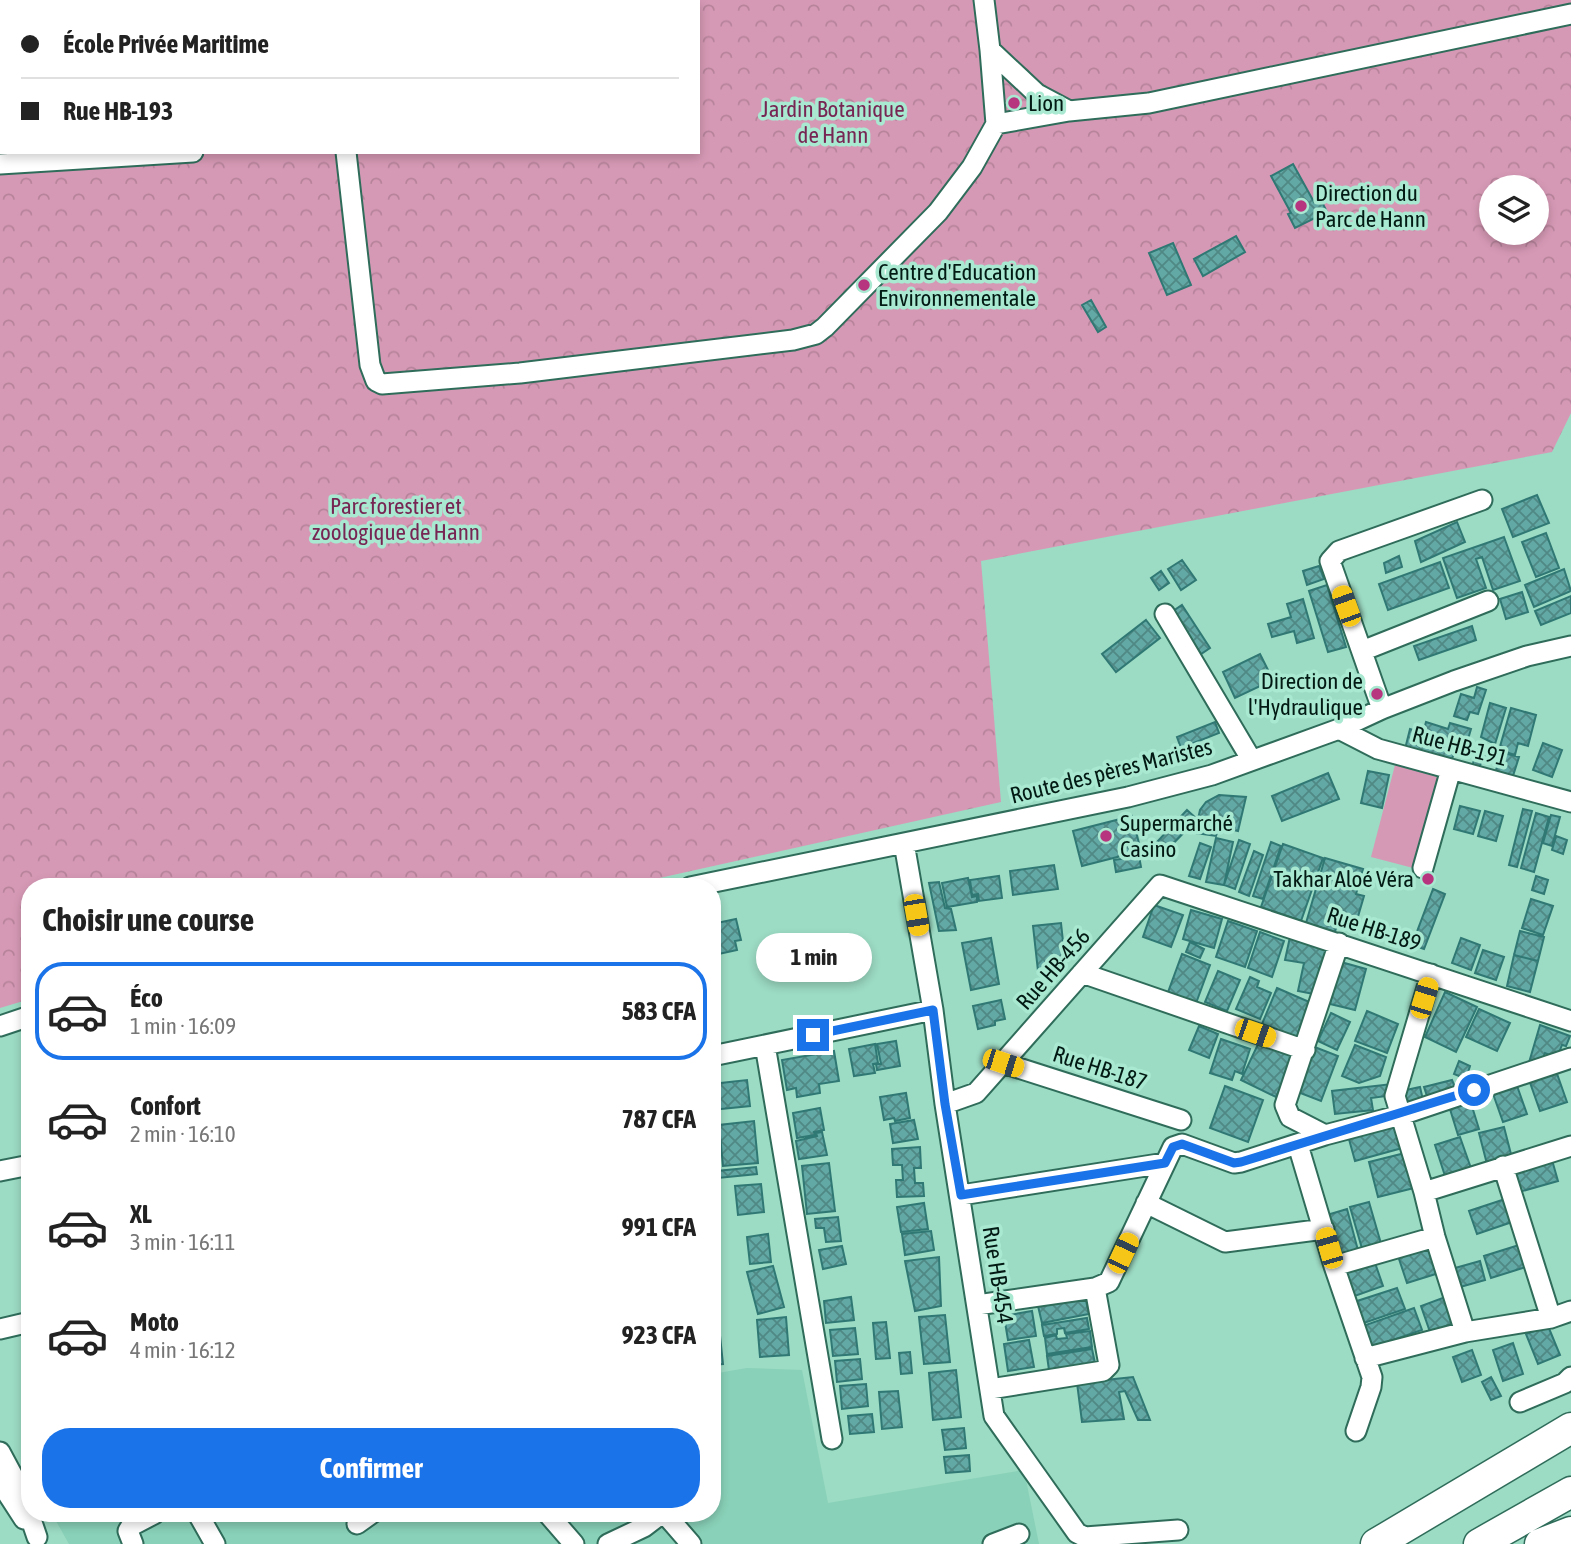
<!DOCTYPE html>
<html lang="fr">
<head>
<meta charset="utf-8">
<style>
	body { margin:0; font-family:"Asap Condensed",sans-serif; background:#f2f2f2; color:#222; height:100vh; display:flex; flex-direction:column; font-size:26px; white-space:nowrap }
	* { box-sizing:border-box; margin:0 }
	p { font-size:23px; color:#767676 }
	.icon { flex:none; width:38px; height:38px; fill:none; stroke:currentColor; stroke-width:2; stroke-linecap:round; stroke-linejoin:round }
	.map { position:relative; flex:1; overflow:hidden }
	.side { position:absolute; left:21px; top:878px; width:700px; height:644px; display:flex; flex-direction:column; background:#fff; border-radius:28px; box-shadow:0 4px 10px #0003 }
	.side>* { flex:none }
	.top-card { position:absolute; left:0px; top:0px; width:700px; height:154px; box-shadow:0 4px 10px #0003; display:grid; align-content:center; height:154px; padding:0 21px; background:#fff }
	.buttons { position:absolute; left:1479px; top:175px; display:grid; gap:14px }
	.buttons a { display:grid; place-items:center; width:70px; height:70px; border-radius:50%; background:#fff; box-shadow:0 4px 10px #0003; font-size:35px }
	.end { position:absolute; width:32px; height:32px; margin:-16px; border:9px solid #1a73e8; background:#fff; box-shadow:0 0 0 4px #fff }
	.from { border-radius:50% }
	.bubble { position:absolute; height:49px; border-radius:24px; background:#fff; box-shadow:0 4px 10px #0003; font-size:23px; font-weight:700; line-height:49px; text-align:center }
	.car { position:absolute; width:21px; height:42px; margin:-21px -10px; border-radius:9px; box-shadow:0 0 5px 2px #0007; background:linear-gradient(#f5c518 24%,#345 0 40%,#f5c518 0 76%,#345 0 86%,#f5c518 0) }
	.top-card b { display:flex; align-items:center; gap:24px; height:66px; font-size:26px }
	.top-card b+b { border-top:2px solid #e0e0e0 }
	.top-card i { width:18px; height:18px; background:#222 }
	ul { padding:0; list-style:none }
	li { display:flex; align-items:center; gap:21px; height:98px; margin:0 14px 10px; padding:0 7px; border:4px solid transparent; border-radius:28px }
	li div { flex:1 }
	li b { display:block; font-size:26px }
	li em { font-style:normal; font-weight:700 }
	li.current { border-color:#1a73e8 }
	li>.icon { width:63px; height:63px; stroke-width:1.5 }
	h2 { padding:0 21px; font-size:32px; line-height:84px }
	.cta { display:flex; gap:14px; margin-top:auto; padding:14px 21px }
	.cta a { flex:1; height:80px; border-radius:28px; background:#1a73e8; color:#fff; font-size:28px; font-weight:700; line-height:80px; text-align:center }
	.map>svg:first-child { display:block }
	.built { fill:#89d1b8 }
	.park { fill:url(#park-crowns); fill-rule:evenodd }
	.pitch { fill:#d699b5 }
	.building { fill:url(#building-cross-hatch); stroke:#307874; stroke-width:2 }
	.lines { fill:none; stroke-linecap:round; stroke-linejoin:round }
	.minor-casing { stroke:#2f6d5a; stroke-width:23 }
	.highway-casing { stroke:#2f6d5a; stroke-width:33 }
	.minor { stroke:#fff; stroke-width:19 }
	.highway { stroke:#fff; stroke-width:30 }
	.route { stroke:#1a73e8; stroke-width:9 }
	.poi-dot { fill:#b7357f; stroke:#a9e8d1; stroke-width:2.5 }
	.labels { text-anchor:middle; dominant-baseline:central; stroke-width:7; stroke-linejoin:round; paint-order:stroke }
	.poi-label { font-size:23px; fill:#021a13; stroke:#a9e8d1; text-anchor:start }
	.park-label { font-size:23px; fill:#772653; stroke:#a9e8d1 }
	.street-label { font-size:23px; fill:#021a13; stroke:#a9e8d1 }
</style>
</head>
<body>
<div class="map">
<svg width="1571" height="1544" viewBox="0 0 1571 1544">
	<defs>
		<pattern id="park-crowns" width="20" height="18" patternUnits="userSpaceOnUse" patternTransform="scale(1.75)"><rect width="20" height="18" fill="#d699b5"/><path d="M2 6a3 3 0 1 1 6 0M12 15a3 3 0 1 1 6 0" fill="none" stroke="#b6839b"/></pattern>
		<pattern id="building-cross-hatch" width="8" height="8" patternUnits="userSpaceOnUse" patternTransform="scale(1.75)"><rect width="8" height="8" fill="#62a8a4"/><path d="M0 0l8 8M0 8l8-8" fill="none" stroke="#4f8884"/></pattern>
	</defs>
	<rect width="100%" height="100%" fill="#9cdbc4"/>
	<path class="built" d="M747 1368 802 1370 828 1503 1024 1470 1039 1544H69L52 1514H712V1374Z"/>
	<path class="park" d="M0 0H1571V413L1552 452 981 561 1001 802 619 887H30V999L0 1008ZM2 2H698V152H2ZM1491 187H1536V233H1491Z"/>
	<path class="pitch" d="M1395 765 1441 778 1417 869 1371 857Z"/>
	<path class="building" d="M1293 164 1314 202 1320 198 1327 212 1295 228 1288 214 1291 213 1271 176Z
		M1236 236 1245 252 1203 276 1194 259Z
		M1173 243 1191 285 1167 295 1149 253Z
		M1091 300 1106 327 1098 332 1082 305Z
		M1537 495 1549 523 1513 537 1502 509Z
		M1457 522 1465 542 1421 562 1415 541Z
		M1546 533 1559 568 1536 577 1522 542Z
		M1504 537 1520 581 1493 590 1482 557 1476 559 1486 588 1457 598 1443 558Z
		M1399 556 1402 567 1386 573 1384 563Z
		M1182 560 1196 580 1181 590 1168 569Z
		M1440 562 1449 588 1388 610 1379 584Z
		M1319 566 1324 579 1307 585 1303 571Z
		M1564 569 1571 591 1534 607 1525 585Z
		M1161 571 1169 583 1159 590 1151 578Z
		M1327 585 1346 647 1328 652 1309 591Z
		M1522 592 1528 612 1506 619 1500 599Z
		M1571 596V613L1541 625 1535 611Z
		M1303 599 1314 638 1297 643 1294 631 1272 637 1268 624 1291 617 1287 604Z
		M1182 605 1210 648 1201 654 1173 611Z
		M1146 620 1160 638 1116 672 1102 654Z
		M1472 626 1476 640 1419 660 1414 646Z
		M1260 654 1273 680 1235 698 1223 672Z
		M1477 687 1486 690 1478 714 1470 712 1467 720 1454 716 1461 694 1474 698Z
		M1490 703 1506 708 1495 744 1481 737Z
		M1511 708 1536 715 1528 746 1518 743 1515 755 1499 750Z
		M1215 722 1219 733 1181 748 1177 737Z
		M1426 722 1448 729 1450 723 1471 729 1464 753 1455 750 1452 759 1442 756 1441 760 1405 749 1410 729 1423 733Z
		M1543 743 1562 750 1552 777 1533 770Z
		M1478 746 1519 757 1512 779 1495 774 1498 763 1482 758 1479 770 1472 767Z
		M1368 771 1389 775 1382 808 1361 803Z
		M1328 773 1339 799 1282 821 1272 796Z
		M1219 795 1246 797 1238 831 1229 829 1231 821 1221 820 1216 836 1195 833 1200 810 1206 802Z
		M1460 806 1480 811 1473 834 1454 829Z
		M1523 809 1532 811 1517 867 1509 865Z
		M1187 810 1197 819 1166 851 1157 842Z
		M1485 811 1503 816 1496 841 1478 836Z
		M1536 813 1549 817 1534 872 1521 868Z
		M1551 815 1560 817 1552 846 1543 843Z
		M1132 816 1141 851 1082 866 1073 831Z
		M1556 836 1567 840 1563 854 1552 850Z
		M1216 838 1233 842 1224 885 1206 882Z
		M1239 840 1250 844 1235 889 1224 885Z
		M1271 842 1281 846 1263 899 1253 896Z
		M1200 843 1211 847 1200 879 1189 876Z
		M1283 844 1323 858 1301 921 1261 907Z
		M1254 851 1263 855 1249 896 1239 892Z
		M1139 856 1141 867 1116 872 1114 860Z
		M1325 858 1363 869 1356 894 1364 896 1357 920 1339 915 1335 932 1306 923Z
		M1054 865 1058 889 1013 895 1010 871Z
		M999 876 1002 898 979 901 978 894 972 895 970 880Z
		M1536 876 1548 880 1544 894 1532 890Z
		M968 878 972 897 977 896V902L947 907 942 883Z
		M939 882 945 908 951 909 956 930 939 931 929 883Z
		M1433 889 1445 894 1424 949 1412 945Z
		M1531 899 1553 906 1543 935 1522 928Z
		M1154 905 1183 915 1171 947 1143 937Z
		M1191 910 1222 919 1214 948 1183 939Z
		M736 919 741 940 735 941 737 950 714 955 712 924Z
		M1228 921 1257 931 1245 967 1216 957Z
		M1061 923 1066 969 1038 971 1033 926Z
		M1520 931 1544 937 1538 961 1514 955Z
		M1260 932 1284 941 1272 977 1248 968Z
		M1290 937 1329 945 1319 995 1298 991 1304 963 1285 960Z
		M991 938 999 984 971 990 962 943Z
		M1461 938 1480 945 1471 970 1452 963Z
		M1190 942 1204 949 1200 958 1186 952Z
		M1483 950 1504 957 1496 980 1475 973Z
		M1182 954 1210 965 1195 1006 1167 995Z
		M1514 955 1538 961 1530 992 1507 986Z
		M1341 962 1366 969 1355 1010 1330 1004Z
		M1218 971 1240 980 1227 1011 1205 1002Z
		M1250 977 1259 981 1257 987 1271 993 1260 1019 1236 1009Z
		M1277 988 1314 1004 1298 1039 1262 1024Z
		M1445 992 1477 1007 1456 1052 1425 1037Z
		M1001 1000 1005 1019 995 1021V1025L978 1029 973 1006Z
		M1479 1009 1510 1023 1497 1051 1466 1037Z
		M1367 1011 1398 1024 1387 1053 1355 1041Z
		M1331 1013 1350 1022 1337 1050 1318 1041Z
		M1540 1025 1570 1036 1566 1046 1562 1045 1557 1058 1545 1053 1541 1063 1528 1066Z
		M1199 1026 1218 1034 1209 1058 1189 1050Z
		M1221 1039 1250 1049 1242 1074 1235 1071 1232 1080 1210 1073Z
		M1260 1040 1296 1057 1276 1097 1241 1080Z
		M896 1041 900 1066 877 1070 876 1064H881L877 1044Z
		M875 1044 878 1063 873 1064 875 1073 854 1076 849 1049Z
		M1355 1045 1386 1057 1380 1076 1359 1083 1342 1076Z
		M1312 1046 1338 1056 1321 1101 1295 1091Z
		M834 1051 839 1081 819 1084 820 1093 797 1097 796 1088 787 1090 782 1060Z
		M1459 1061 1470 1066 1466 1079 1454 1074Z
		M1555 1068 1567 1102 1540 1111 1528 1077Z
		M747 1080 750 1106 712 1110V1084Z
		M1452 1080 1457 1092 1428 1099 1424 1087Z
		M1516 1083 1527 1114 1503 1122 1492 1091Z
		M1392 1084 1394 1095 1371 1098 1373 1110 1335 1114 1332 1091Z
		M1225 1086 1263 1100 1248 1142 1210 1128Z
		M1420 1087 1423 1100 1400 1105 1397 1092Z
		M906 1093 910 1118 895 1121 894 1118 884 1120 880 1097Z
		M1470 1100 1479 1129 1458 1135 1449 1106Z
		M820 1108 824 1130 814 1132 815 1135 797 1138 793 1113Z
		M1398 1118 1406 1147 1355 1161 1347 1132Z
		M914 1120 918 1139 893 1143 890 1124Z
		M754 1121 758 1163 723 1166 719 1125Z
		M1504 1127 1512 1158 1487 1164 1479 1133Z
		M822 1132 827 1155 799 1159 796 1141 817 1136 816 1133Z
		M1460 1137 1472 1171 1446 1179 1435 1145Z
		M920 1147 921 1168H914L915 1183H923L924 1196 897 1197 896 1180H903L902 1165H893L892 1149Z
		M1405 1153 1414 1188 1378 1197 1369 1162Z
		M1552 1160 1558 1181 1519 1192 1513 1171Z
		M829 1163 835 1211 807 1214 802 1166Z
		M756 1167 757 1174 718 1178 717 1171Z
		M761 1184 764 1212 738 1215 735 1186Z
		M1505 1199 1512 1222 1477 1234 1469 1211Z
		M1369 1202 1382 1247 1363 1252 1350 1207Z
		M924 1203 928 1229 901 1232 897 1207Z
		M1347 1209 1359 1254 1340 1260 1327 1215Z
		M838 1217 841 1241 826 1242 824 1228H816L815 1219Z
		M931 1231 934 1250 905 1255 902 1234Z
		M768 1234 771 1262 750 1264 747 1237Z
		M1433 1245 1442 1272 1407 1283 1398 1256Z
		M1519 1245 1526 1267 1491 1278 1484 1256Z
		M842 1246 846 1264 823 1269 819 1250Z
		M939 1257 941 1306 915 1311 905 1261Z
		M1374 1260 1383 1286 1349 1298 1340 1271Z
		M1480 1261 1485 1280 1453 1289 1448 1270Z
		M773 1266 784 1307 758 1314 747 1272Z
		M1397 1288 1405 1309 1358 1325 1351 1303Z
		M1085 1296 1089 1314 1042 1323 1038 1306Z
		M1448 1296 1457 1322 1430 1332 1421 1306Z
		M851 1297 854 1320 826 1323 824 1301Z
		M1414 1308 1422 1330 1367 1349 1360 1327Z
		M1032 1311 1036 1336 1008 1340 1004 1316Z
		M945 1315 950 1362 924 1364 919 1317Z
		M786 1317 789 1355 760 1357 757 1320Z
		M1087 1318 1089 1329 1065 1333 1064 1328 1057 1329V1334L1044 1336 1042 1325Z
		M886 1322 890 1358 876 1359 873 1323Z
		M719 1326 723 1364 712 1365V1327Z
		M1548 1326 1560 1355 1538 1364 1526 1334Z
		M855 1328 858 1354 833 1356 830 1330Z
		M1090 1331 1092 1347 1047 1354 1045 1338 1056 1335 1057 1339 1067 1338 1066 1334Z
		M1029 1340 1034 1367 1008 1371 1004 1344Z
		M1513 1343 1523 1374 1503 1381 1493 1350Z
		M1092 1349 1095 1363 1049 1370 1047 1356Z
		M1472 1350 1481 1375 1462 1382 1453 1357Z
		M910 1352 912 1373 901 1374 899 1353Z
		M860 1359 862 1379 837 1382 835 1361Z
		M956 1370 961 1417 933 1420 929 1373Z
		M1133 1377 1150 1420H1138L1125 1391 1119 1392 1124 1419 1082 1422 1077 1383Z
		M1491 1377 1501 1396 1491 1400 1482 1382Z
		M866 1384 868 1406 842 1409 840 1386Z
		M898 1391 902 1427 882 1429 879 1392Z
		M872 1414 874 1432 850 1434 848 1416Z
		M964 1428 966 1448 945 1450 942 1430Z
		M969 1455 970 1471 946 1473 944 1457Z"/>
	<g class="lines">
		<g class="minor-casing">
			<path id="minor" d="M984 0 990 50 1037 94 1069 111
				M996 124 1069 111 1149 103 1571 14
				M346 152 370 365 376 381 382 384 520 373 793 340 816 334 825 327 938 212 972 167 996 124 990 50
				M0 164 193 152
				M1165 614 1251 759
				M1362 651 1488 601
				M1382 709 1330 561 1339 551 1482 500
				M1339 729 1378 749 1571 802
				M904 843 933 1010 945 1104 994 1416 1077 1533 1085 1537 1178 1530
				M1423 868 1451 769
				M690 887 1128 797 1212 775 1339 729 1382 709 1454 681 1527 656 1571 646
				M1082 973 1305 1050
				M1431 974 1395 1096 1424 1192 1435 1237 1465 1332
				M0 1026 30 1016
				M765 1045 832 1439
				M712 1056 933 1010
				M1003 1063 1181 1120
				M945 1104 976 1093 1160 885 1571 1021
				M1325 1135 1290 1117 1285 1105 1339 943
				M1298 1145 1334 1266 1372 1377 1371 1387 1356 1431
				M1503 1166 1551 1318
				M0 1171 30 1165
				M1424 1192 1571 1146
				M961 1195 1165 1163
				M1146 1203 1225 1242 1324 1229
				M1334 1266 1435 1237
				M977 1305 1095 1288 1109 1282 1173 1147 1182 1144 1234 1163 1241 1162 1325 1135 1401 1115 1571 1058
				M0 1329 30 1322
				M1365 1358 1465 1332 1551 1318 1571 1311
				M990 1389 1103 1371 1109 1365 1095 1288
				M1520 1402 1565 1383 1571 1377
				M0 1452 22 1493 37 1537
				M0 1482 24 1519
				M198 1514 215 1544
				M548 1514 574 1544
				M665 1514 691 1544
				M357 1524 371 1514
				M133 1544 128 1531 131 1526 154 1514
				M608 1544 644 1527 661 1514
				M993 1544 1019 1534"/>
		</g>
		<g class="highway-casing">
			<path id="highway" d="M1376 1544 1571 1428
				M1479 1544 1571 1492
				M1540 1544 1571 1532"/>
		</g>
		<use href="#minor" class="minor"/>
		<use href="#highway" class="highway"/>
	</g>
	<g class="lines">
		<path class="route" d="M813 1035 933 1010 945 1104 961 1195 1165 1163 1173 1147 1182 1144 1234 1163 1241 1162 1474 1090"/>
	</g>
	<g class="poi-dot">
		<circle cx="1014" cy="103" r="7"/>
		<circle cx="1301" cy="206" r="7"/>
		<circle cx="864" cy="285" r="7"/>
		<circle cx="1377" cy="694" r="7"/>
		<circle cx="1106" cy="836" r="7"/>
		<circle cx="1428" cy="879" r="7"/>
	</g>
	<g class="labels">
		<g class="poi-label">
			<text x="1028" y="103">Lion</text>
			<text x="1315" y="193">Direction du<tspan x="1315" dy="26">Parc de Hann</tspan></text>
			<text x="878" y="272">Centre d'Education<tspan x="878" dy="26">Environnementale</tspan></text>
			<text x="1363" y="681" text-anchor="end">Direction de<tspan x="1363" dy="26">l'Hydraulique</tspan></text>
			<text x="1120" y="823">Supermarché<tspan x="1120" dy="26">Casino</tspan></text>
			<text x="1414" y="879" text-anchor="end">Takhar Aloé Véra</text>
		</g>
		<g class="park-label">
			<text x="833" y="109">Jardin Botanique<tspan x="833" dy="26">de Hann</tspan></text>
			<text x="396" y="506">Parc forestier et<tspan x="396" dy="26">zoologique de Hann</tspan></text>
		</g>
		<g class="street-label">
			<text transform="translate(1460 746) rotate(15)">Rue HB-191</text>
			<text transform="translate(1111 771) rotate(-14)">Route des pères Maristes</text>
			<text transform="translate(1374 929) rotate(18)">Rue HB-189</text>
			<text transform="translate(1053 969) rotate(-49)">Rue HB-456</text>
			<text transform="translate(1100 1068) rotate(18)">Rue HB-187</text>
			<text transform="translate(998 1275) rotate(81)">Rue HB-454</text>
		</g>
	</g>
</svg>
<div class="buttons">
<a><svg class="icon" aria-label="layers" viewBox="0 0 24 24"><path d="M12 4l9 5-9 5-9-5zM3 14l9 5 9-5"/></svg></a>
</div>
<i class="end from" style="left:1474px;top:1090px"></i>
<i class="end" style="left:813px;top:1035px"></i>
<div class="bubble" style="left:756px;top:933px;width:116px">1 min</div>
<i class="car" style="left:1346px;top:606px;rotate:340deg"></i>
<i class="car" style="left:916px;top:915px;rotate:170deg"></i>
<i class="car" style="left:1424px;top:998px;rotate:17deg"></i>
<i class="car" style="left:1255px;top:1033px;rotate:109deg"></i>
<i class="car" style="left:1003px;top:1063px;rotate:108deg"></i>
<i class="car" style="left:1329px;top:1248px;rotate:344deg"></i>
<i class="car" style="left:1123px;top:1253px;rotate:25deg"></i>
<div class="top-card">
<b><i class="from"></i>École Privée Maritime</b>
<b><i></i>Rue HB-193</b>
</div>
<section class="side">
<h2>Choisir une course</h2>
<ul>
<li class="current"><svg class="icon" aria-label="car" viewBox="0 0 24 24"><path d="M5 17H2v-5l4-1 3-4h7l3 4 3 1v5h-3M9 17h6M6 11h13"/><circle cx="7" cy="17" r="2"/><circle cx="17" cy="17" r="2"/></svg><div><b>Éco</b><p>1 min · 16:09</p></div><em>583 CFA</em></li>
<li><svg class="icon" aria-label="car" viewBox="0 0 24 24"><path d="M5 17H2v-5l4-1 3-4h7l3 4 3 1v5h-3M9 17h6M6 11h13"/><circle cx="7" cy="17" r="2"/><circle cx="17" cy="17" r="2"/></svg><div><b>Confort</b><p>2 min · 16:10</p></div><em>787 CFA</em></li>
<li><svg class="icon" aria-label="car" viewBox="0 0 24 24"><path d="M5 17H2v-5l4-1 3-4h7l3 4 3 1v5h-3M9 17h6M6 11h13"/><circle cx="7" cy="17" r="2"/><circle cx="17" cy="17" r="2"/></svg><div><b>XL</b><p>3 min · 16:11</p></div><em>991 CFA</em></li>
<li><svg class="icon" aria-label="car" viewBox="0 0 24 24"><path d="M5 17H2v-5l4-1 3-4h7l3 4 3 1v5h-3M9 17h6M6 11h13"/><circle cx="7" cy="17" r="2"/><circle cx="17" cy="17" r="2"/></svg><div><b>Moto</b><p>4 min · 16:12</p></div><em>923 CFA</em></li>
</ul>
<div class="cta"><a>Confirmer</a></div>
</section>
</div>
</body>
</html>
